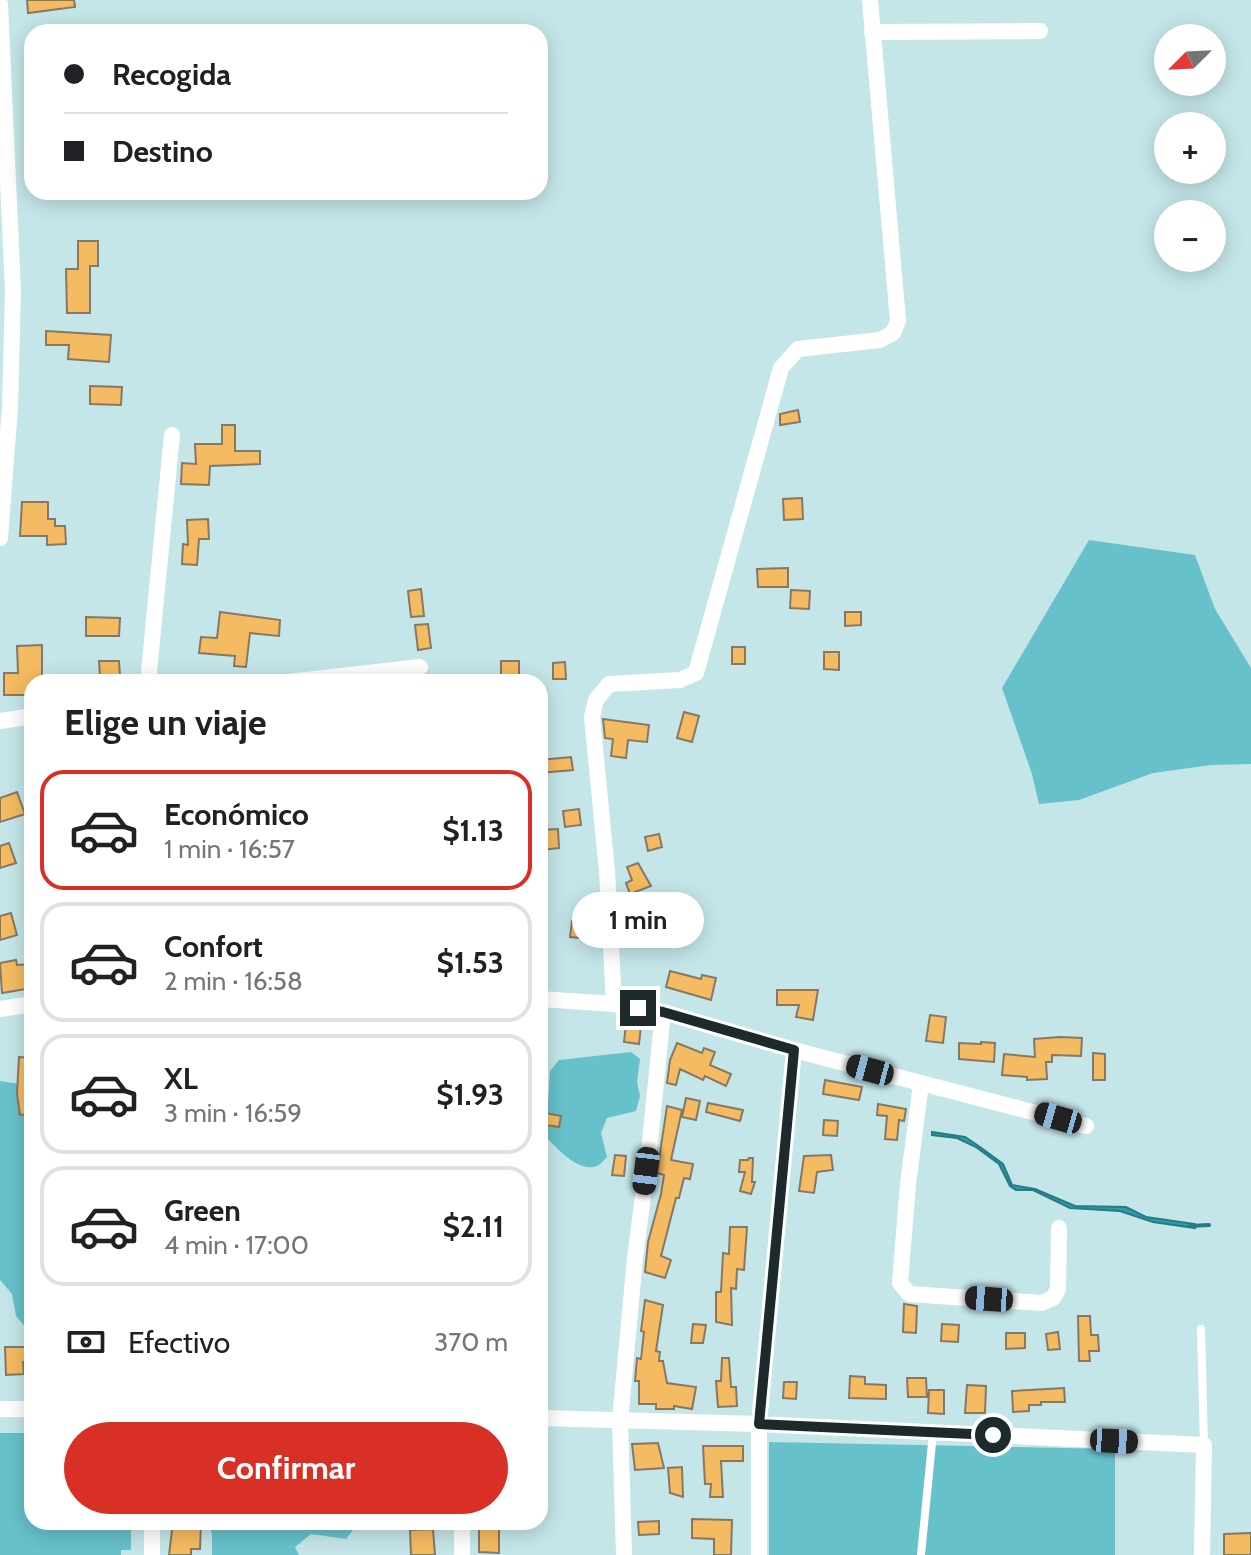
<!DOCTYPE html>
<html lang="es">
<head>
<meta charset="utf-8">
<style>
	body { margin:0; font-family:Cabin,sans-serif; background:#f2f2f2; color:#202124; height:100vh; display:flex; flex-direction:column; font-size:30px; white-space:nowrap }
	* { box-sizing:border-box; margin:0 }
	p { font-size:26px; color:#757577 }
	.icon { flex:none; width:44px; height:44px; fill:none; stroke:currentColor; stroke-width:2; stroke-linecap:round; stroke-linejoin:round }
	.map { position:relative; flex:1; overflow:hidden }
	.panel { position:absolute; left:24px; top:674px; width:524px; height:856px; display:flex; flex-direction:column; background:#fff; border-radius:24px; box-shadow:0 4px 20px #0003 }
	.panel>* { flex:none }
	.hud { position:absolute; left:24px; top:24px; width:524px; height:176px; border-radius:24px; box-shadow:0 4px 20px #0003; display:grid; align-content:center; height:176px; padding:0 40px; background:#fff }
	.needle { width:52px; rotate:246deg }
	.buttons { position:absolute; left:1154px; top:24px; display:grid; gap:16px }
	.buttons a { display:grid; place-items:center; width:72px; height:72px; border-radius:50%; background:#fff; box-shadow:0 4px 20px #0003; font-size:40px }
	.end { position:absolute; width:36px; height:36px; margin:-18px; border:10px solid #1d292a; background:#fff; box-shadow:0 0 0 4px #fff }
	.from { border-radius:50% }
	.bubble { position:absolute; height:56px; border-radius:28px; background:#fff; box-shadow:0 4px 20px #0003; font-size:26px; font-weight:700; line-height:56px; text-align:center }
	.car { position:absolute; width:24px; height:48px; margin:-24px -12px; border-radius:10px; box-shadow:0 0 6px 2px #0007; background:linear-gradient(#222 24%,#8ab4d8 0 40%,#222 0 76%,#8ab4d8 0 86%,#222 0) }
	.hud b { display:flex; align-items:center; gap:28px; height:76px; font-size:30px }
	.hud b+b { border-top:2px solid #e0e0e0 }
	.hud i { width:20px; height:20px; background:#202124 }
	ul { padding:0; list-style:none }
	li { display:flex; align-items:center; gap:24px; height:120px; margin:0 16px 12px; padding:0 24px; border:4px solid #e0e0e0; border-radius:24px }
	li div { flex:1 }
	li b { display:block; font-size:30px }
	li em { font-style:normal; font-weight:700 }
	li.on { border-color:#d93025 }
	li>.icon { width:72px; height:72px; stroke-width:1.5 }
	h2 { padding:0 40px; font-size:36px; line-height:96px }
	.pay { display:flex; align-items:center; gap:20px; height:88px; padding:0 40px; font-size:30px }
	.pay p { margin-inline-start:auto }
	.cta { display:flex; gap:16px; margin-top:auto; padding:16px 40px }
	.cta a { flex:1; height:92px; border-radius:48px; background:#d93025; color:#fff; font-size:32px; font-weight:700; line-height:92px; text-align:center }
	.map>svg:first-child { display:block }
	.green { fill:#66c1cb }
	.water { fill:#289fab; stroke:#257c84; stroke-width:2 }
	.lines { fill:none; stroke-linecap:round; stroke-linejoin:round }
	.stream { stroke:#257c84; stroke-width:4 }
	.building { fill:#f5bb62; stroke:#867864; stroke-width:2 }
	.lane { stroke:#fff; stroke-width:8 }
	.street { stroke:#fff; stroke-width:16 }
	.route { stroke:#1d292a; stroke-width:10 }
</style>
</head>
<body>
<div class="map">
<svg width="1251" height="1555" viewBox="0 0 1251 1555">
	<rect width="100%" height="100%" fill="#c5e6e9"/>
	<path class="green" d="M1089 540 1195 555 1215 609 1251 668V764L1211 765 1153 773 1079 800 1039 804 1032 774 1002 688Z
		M631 1052 640 1059 637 1082 640 1096 636 1111 607 1118 601 1133 607 1157C604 1160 601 1164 597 1166 578 1173 557 1148 546 1137L550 1071 559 1060Z
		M0 1081 20 1084 32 1094V1335L16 1316 12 1294 0 1280Z
		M0 1433H32V1522H131V1550H121V1555H0Z
		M769 1442 1115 1449V1555H769Z
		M208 1522H359L346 1539 311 1534 295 1547 299 1555H212V1534Z"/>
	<path class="water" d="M932 1132 965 1137 980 1147 1003 1164 1012 1185 1035 1189 1075 1206 1126 1207 1146 1217 1195 1224V1228L1153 1222 1120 1211 1070 1208 1033 1190H1016L1010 1186 999 1164 976 1147 957 1138 932 1135Z"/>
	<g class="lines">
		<path class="stream" d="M1190 1226 1209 1225"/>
	</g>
	<path class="building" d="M27 0H74L75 7 28 13Z
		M78 241H98V266H90V313H67L66 269H78Z
		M46 331 111 335 109 362 68 359 69 345H46Z
		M90 386 122 387 121 405 90 404Z
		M798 410 800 422 780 425V414Z
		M222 425H235V451H260V464L210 466 209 485 181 484 182 463 196 464 195 444H222Z
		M802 498 803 519 784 520 783 499Z
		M22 502H48V519H55V526H65L66 544 47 545V536H20Z
		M208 519 209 539H199L197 565 182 564 183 544 188 545 187 520Z
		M788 568V587H758L757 569Z
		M421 589 424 616 411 617 408 591Z
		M791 590 810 591 809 609 790 608Z
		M220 612 280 620 279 636 250 633 246 667 234 666 235 656 199 653 201 637 217 638Z
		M845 612H861V625L845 626Z
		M86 617 120 618 119 636H86Z
		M428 624 431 648 418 650 415 625Z
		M42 645V682H32V695H4V673H18L17 646Z
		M732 647H745V664H732Z
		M824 652H839V670L824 669Z
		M99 661H119L120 676 100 677Z
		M501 661H519V682H501Z
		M565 662 566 679H553V663Z
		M684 712 699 716 692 742 677 738Z
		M603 719 649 725 647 742 628 740 626 758 611 756 613 739 605 738Z
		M571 757 573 770 540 773V760Z
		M17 792 25 814 0 822V798Z
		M579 809 581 825 565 827 563 811Z
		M558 829 559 848 540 850V830Z
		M659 834 662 847 648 851 645 837Z
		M9 843 16 863 0 868V846Z
		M638 863 651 886 630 894 626 883 632 880 627 867Z
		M11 913 17 935 0 940V916Z
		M572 921 591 923 590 939 570 937Z
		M16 960 17 965 32 964V988L2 993 0 963Z
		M670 971 701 979 702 975 716 978 711 1000 666 987Z
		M777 990H818L813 1020 796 1017 799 1005H777Z
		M930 1015 946 1017 943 1043 926 1041Z
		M626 1024 641 1025 639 1044 624 1042Z
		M1060 1037 1082 1038 1081 1056 1052 1055V1062H1046L1047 1079 1027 1080V1077L1002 1075 1004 1054 1035 1057 1034 1039Z
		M981 1042 995 1043 994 1062 959 1059V1043L981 1044Z
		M677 1043 702 1053 704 1048 715 1052 710 1065 731 1074 726 1086 705 1076 703 1080 680 1069 676 1085 667 1083 670 1060Z
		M1093 1053 1105 1054V1080H1093Z
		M19 1057 32 1058V1114L20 1115 17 1094Z
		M825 1080 862 1087 859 1100 823 1094Z
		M686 1098 700 1101 696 1120 682 1117Z
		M708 1103 743 1110 740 1121 706 1112Z
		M878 1104 906 1109 904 1121 899 1120 897 1140 885 1139 887 1116 877 1115Z
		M667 1106 682 1110 671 1160 693 1164 690 1179 684 1178 679 1198H676L661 1256 671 1260 665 1278 645 1272 648 1242 661 1194 664 1175 657 1173Z
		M540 1112 561 1116 559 1127 540 1124Z
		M824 1120 838 1121 837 1136 823 1135Z
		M615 1155 626 1156 624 1176 612 1175Z
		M831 1155 833 1170 817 1172 814 1193 799 1191 804 1156Z
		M749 1158H753L752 1182H755L751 1194 740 1191 745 1172H739L740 1160H748Z
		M730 1227H747L744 1270 737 1269 736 1289 731 1288 732 1325 716 1322V1292H721L723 1253 729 1254Z
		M645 1300 663 1305 656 1351 660 1352 659 1361H663L667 1383 696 1387 692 1409 674 1406V1409H656V1404H639V1381H635L637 1358 641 1359 644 1332 641 1331Z
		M904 1304 917 1306 916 1333 903 1332Z
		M1078 1316H1090L1091 1335H1098L1099 1351H1089L1090 1361H1079Z
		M693 1324 706 1325 703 1343H691Z
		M942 1324 959 1325 958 1342 941 1341Z
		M1058 1332 1060 1349 1048 1350 1046 1334Z
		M1006 1333H1025V1348L1006 1349Z
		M5 1347H32V1362H23L24 1374 6 1375Z
		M722 1358H729L731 1387H736L737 1406 718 1407 716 1381H721Z
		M850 1376 865 1377V1384L886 1385V1399L849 1398Z
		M907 1378H926L927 1397H908Z
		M784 1382H797L796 1399 783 1398Z
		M967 1385 986 1386 985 1413H965Z
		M1064 1388 1065 1402H1041V1405H1029V1411L1013 1412 1012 1391Z
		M929 1390H944V1414L928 1413Z
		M658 1443 664 1468 635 1470 632 1444Z
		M703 1446H743V1461H721L723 1497H710L711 1484H705Z
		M682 1467 683 1497 670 1493 668 1468Z
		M692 1519 732 1520 731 1555H714V1539L692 1538Z
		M659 1521V1534L639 1535 638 1522Z
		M173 1522H201L200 1549H191V1555H169Z
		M479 1522H499V1553L479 1552Z
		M433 1529 435 1555H411L410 1530Z
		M1251 1533V1555H1224V1534Z"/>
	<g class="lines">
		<path class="lane" d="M1201 1329 1204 1445
			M921 1555 933 1433"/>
		<path class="street" d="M0 4 13 292 10 407 0 538
			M872 32 1040 31
			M148 682 172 435
			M289 682 420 667
			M0 721 32 716
			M540 999 614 1004 663 1012 794 1050 1086 1126
			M614 1004 607 871 592 717 596 700 609 684 680 680 696 673 781 368 798 349 880 340 893 333 898 321 870 0
			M0 1009 32 1004
			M921 1084 908 1184 900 1283 909 1294 1042 1303 1053 1298 1058 1289 1059 1228
			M0 1409H32
			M540 1418 759 1424 1204 1445 1202 1555
			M152 1522V1555
			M462 1522V1555
			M624 1555 620 1421 635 1258 650 1142 663 1012
			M759 1555V1424L794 1050"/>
	</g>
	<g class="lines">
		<path class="route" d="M638 1008 663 1012 794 1050 759 1424 993 1435"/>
	</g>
</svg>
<div class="buttons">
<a><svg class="needle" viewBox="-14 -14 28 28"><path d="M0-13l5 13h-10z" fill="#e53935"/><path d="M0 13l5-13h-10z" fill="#757577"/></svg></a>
<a>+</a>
<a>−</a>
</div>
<i class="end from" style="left:993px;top:1435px"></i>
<i class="end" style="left:638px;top:1008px"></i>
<div class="bubble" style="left:572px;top:892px;width:132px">1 min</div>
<i class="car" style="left:870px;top:1070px;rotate:285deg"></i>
<i class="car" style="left:1058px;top:1118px;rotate:286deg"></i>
<i class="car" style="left:646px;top:1171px;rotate:187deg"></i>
<i class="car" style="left:989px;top:1299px;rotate:274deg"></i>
<i class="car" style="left:1114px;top:1441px;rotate:93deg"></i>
<div class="hud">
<b><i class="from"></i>Recogida</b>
<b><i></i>Destino</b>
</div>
<section class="panel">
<h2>Elige un viaje</h2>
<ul>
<li class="on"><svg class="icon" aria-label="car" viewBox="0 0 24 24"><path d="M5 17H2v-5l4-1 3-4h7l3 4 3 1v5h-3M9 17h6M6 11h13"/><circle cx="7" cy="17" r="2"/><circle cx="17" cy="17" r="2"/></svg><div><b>Económico</b><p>1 min · 16:57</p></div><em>$1.13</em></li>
<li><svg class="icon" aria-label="car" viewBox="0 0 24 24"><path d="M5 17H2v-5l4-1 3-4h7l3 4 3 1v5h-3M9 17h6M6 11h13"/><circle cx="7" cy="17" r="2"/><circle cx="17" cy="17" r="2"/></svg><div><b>Confort</b><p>2 min · 16:58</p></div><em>$1.53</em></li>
<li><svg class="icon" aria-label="car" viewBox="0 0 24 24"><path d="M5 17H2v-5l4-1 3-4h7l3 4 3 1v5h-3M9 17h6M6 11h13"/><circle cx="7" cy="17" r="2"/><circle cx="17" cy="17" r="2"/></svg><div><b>XL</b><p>3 min · 16:59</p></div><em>$1.93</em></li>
<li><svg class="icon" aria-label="car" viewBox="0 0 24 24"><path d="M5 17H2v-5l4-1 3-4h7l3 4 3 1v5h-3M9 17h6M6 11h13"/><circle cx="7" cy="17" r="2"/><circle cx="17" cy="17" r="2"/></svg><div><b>Green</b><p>4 min · 17:00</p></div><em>$2.11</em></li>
</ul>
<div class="pay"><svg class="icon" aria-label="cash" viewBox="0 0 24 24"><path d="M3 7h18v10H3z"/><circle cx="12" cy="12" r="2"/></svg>Efectivo<p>370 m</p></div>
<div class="cta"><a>Confirmar</a></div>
</section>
</div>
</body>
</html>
